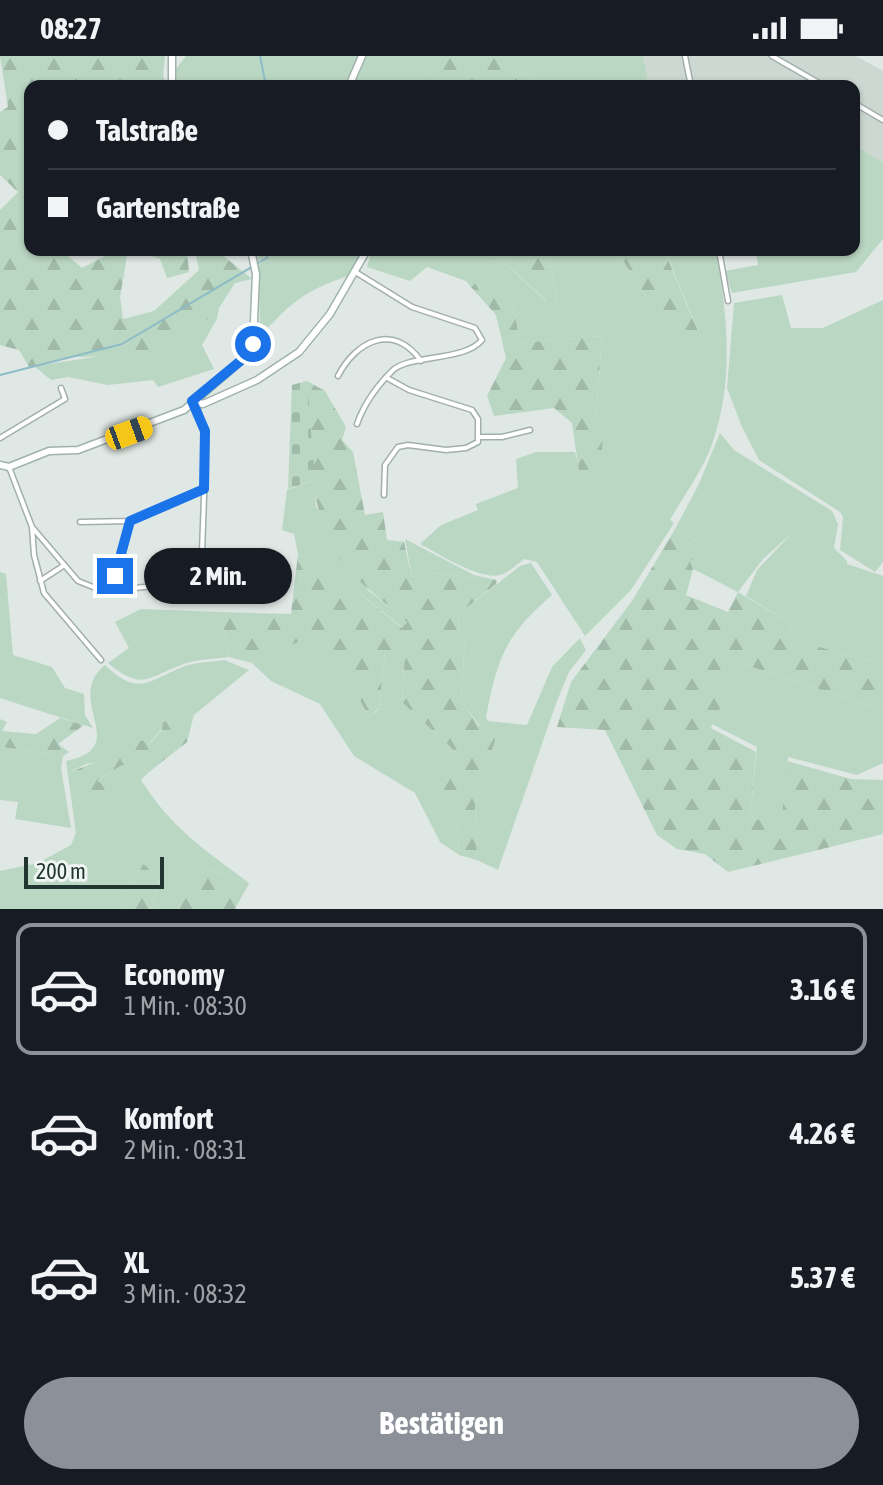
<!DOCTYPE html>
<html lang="de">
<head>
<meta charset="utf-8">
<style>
	body { margin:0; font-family:"Asap Condensed",sans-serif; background:#242831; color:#f1f3f6; height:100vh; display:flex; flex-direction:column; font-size:30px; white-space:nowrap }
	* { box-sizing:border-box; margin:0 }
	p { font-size:26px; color:#9ea1a6 }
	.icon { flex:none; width:44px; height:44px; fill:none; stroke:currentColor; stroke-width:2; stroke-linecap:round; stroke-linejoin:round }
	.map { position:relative; height:853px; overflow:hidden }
	.panel { display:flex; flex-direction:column; background:#171b24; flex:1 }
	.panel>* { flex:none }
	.hud { position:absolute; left:24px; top:24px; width:836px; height:176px; border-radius:16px; box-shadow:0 2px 6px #0004; display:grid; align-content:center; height:176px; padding:0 24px; background:#171b24 }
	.scale { position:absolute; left:24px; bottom:20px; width:140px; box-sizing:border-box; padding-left:8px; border:4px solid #223631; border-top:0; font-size:22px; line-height:28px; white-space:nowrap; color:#223631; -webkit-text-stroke:6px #eff5f2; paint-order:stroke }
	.end { position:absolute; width:36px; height:36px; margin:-18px; border:10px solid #1a73e8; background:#fff; box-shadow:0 0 0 4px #fff }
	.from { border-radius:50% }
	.bubble { position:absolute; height:56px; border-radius:28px; background:#171b24; box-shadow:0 2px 6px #0004; font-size:26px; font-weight:700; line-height:56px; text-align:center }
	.car { position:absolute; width:24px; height:48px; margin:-24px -12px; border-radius:10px; box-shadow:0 0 6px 2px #0007; background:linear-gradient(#f5c518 24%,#345 0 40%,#f5c518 0 76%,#345 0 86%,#f5c518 0) }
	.hud b { display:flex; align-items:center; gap:28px; height:76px; font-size:30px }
	.hud b+b { border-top:2px solid #363941 }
	.hud i { width:20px; height:20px; background:#f1f3f6 }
	ul { padding:14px 0 0; list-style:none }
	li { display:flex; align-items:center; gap:24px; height:132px; margin:0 16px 12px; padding:0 8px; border:4px solid transparent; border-radius:16px }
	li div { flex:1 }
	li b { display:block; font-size:30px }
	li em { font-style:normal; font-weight:700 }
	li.current { border-color:#8c9099 }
	li>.icon { width:72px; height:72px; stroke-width:1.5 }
	.button { display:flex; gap:16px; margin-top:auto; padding:16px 24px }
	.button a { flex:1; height:92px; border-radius:48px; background:#8c9099; color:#fff; font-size:32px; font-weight:700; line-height:92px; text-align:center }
	.status { display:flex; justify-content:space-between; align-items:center; height:56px; padding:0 40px; background:#171b24; direction:ltr }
	.status svg { height:22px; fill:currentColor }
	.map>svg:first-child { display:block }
	.built { fill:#cdd8d3 }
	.grass { fill:#bad7c3 }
	.forest { fill:url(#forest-firs) }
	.cemetery { fill:url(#cemetery-stones) }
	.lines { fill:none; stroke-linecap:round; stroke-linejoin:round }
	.stream { stroke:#8dbcc7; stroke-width:2 }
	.street-casing { stroke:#a3afab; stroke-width:7 }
	.secondary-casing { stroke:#a0b2ac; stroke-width:9 }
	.street { stroke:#fff; stroke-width:4 }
	.secondary { stroke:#fff; stroke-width:6 }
	.route { stroke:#1a73e8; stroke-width:10 }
</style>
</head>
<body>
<div class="status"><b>08:27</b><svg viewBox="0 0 49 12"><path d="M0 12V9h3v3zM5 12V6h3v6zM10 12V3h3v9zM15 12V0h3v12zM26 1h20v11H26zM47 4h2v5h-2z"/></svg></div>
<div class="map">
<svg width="883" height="853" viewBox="0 0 883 853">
	<defs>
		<pattern id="forest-firs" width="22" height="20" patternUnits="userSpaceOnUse" patternTransform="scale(2)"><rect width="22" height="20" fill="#bad7c3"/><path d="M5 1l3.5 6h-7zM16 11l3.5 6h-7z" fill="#a0b9a8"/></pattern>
		<pattern id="cemetery-stones" width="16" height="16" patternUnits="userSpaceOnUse" patternTransform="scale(2)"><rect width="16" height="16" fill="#bad7c3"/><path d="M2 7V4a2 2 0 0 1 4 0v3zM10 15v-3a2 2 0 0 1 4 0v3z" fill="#a0b9a8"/></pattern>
	</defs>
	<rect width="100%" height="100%" fill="#dfe8e4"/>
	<path class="built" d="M643 0H856L883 15V106L854 89V30H633L648 22Z"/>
	<path class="grass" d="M186 0H358L344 30H177L176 13Z
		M367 0H423L437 30H353Z
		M502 0H643L648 22 633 30H540Z
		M854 89 883 106V183L856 216 732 237 725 215 758 209 756 194H854Z
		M256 194H363L351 219C305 234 293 245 260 280L259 209 265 204 258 205Z
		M372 194H481L499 202 545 244H556L548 194H616L667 273 698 274 667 200 692 194H716C727 258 735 324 712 388 703 414 684 439 670 464L674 467 631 534 585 580 537 506 524 503C518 508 510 515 503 518 484 527 437 497 420 488L441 469 478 454 476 448 518 432 516 403 536 396H575L580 415 596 362 602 280 520 287 513 247 476 227 471 231 466 225 427 211 410 225 367 211Z
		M782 239 791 272H823L883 244V506L875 516 840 494 843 461 840 456 759 404 742 371 727 332 734 247Z
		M212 259 217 263 202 289 214 313 158 331 153 324 108 329 68 321 51 324 34 310 177 289Z
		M720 377 734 394 832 455 838 468 834 492 847 505V508L883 520V606L856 602 791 582 790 567 746 540 757 514 791 478 763 503 738 536 693 513 690 505 703 497 695 484 675 473 698 430Z
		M315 424 316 450 368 534 407 565 403 572 342 523 298 498 294 478 282 474 287 434Z
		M405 483 474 519 497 524 421 516 412 522Z
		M531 507 552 539C505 580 498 600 486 661L488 665 527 669 552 611 580 582 586 594 569 616 557 645 498 814 477 804 475 747 498 673 480 670 461 645 465 583 458 575 459 558 520 510Z
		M0 516 6 518 13 599 52 611 65 632 84 638 85 659 93 672 0 642Z
		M141 553 221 556 229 601C215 603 198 603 184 608 147 621 143 636 108 607L129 592 115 566Z
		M313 578 330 603 339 606 369 661 379 653 385 597H405L402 646 462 702 441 738 457 763 459 799 440 786 415 737 354 700 320 648 271 625 252 607Z
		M224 604 249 614 194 659 164 666 162 673 149 687 141 684 120 702 86 708 70 716 96 726 122 709 149 716 141 724C172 773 204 793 249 827L206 813 187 833 178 853H151L161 821 143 808 120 853H0V815L38 807 71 789 76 777 66 705C134 691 62 644 105 609 139 642 149 624 185 610 197 606 211 606 224 604Z
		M740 607 883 654V707L857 719 788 701 781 771 750 761 757 691 712 668Z
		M0 663 7 666 2 675V691L63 700 61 712 71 772 15 763 18 746 0 744Z"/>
	<path class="forest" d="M0 0H165L163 20 166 30H30V194H61L82 212 107 199 102 194H128L120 241 123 263 154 255 199 214 195 194H216L252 223 235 227 219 252 217 263 212 260 178 289 176 299 76 301 29 311 19 294 0 289V154L18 136 0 119V56L8 51Z
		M423 0H502L540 30H437Z
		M134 194H187L189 216 167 222 160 203Z
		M481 194H548L556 245 546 244 499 202Z
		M616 194H664L698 275 667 273Z
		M476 227 513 247 520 287 602 280 596 362 603 372 601 412 579 415 572 367 554 352 494 360 487 340 506 302 496 259 471 231Z
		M307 325 325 335 346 371 342 384 353 396 365 459 383 456 387 484 404 486 412 522 421 516 497 524 496 528 459 558 458 575 465 583 461 645 479 670 499 672 475 747 477 804 459 799 457 763 441 738 462 702 402 646 405 597H385L379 652 369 661 339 606 330 604 313 579 252 607 229 601 221 556 291 558 298 498 342 523 402 572 407 566C384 545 359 528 340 503 307 457 310 380 307 325Z
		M675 473 695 484 703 497 690 505 693 513 686 539 728 556 738 536 790 567 791 582 856 602 883 606V654L740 607 711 672 756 696 750 761 781 770 787 705 851 723 883 724V778L728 816 705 798 677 793 657 779 605 674 557 671 571 626 632 545Z
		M194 659 187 686 149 716 122 709 97 725 110 732 108 753 90 765 70 716 109 701H120L141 684 150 687 162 674 163 666Z
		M60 662 84 669 58 688 69 696 63 700 2 691V675L36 678Z
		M143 808 161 820 151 853H120Z
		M206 813 249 827 235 853H178L187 833Z"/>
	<path class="cemetery" d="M307 325 315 424 288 433 292 329Z"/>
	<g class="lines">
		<path class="stream" d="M260 0 266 30
			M0 319 122 288 267 202 269 194"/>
		<g class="street-casing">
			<path id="street" d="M685 0 691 30
				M772 0 824 30
				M854 47 883 64
				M719 194 728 245
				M357 217 412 251 475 272 482 284C464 306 408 298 392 315 378 329 364 348 357 368
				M338 320C356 285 393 266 421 305
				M479 381H502L530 374
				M0 382 65 343 61 332
				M9 411 32 471 34 499 44 537 101 604
				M384 439 385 409 398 391 408 389 446 394 466 392 478 386V363L472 354 409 334 389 323
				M80 466 130 465 203 433
				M32 471 78 525 103 535 207 525 286 523
				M40 525 63 510
				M157 530 175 510 200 501 202 496 206 386 197 349
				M114 534 130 465"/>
		</g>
		<g class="secondary-casing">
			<path id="secondary" d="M172 30V0
				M349 30 362 0
				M192 345 203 348 257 324 299 296 330 258 367 194
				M0 409 9 411 49 395 78 394 184 354 244 302 253 288 256 218 251 194"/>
		</g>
		<use href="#street" class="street"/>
		<use href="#secondary" class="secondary"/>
	</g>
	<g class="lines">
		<path class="route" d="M115 520 130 465 204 433 205 375 192 345 244 302 253 288"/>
	</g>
</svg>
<div class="scale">200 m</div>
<i class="end from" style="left:253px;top:288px"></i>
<i class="end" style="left:115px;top:520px"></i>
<div class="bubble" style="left:144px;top:492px;width:148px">2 Min.</div>
<i class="car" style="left:129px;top:377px;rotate:70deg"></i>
<div class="hud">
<b><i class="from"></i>Talstraße</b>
<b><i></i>Gartenstraße</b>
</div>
</div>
<section class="panel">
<ul>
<li class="current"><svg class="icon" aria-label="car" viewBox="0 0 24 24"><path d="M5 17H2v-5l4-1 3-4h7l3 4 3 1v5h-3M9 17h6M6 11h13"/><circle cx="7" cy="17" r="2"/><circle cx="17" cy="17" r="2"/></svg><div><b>Economy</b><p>1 Min. · 08:30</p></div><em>3.16 €</em></li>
<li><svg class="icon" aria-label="car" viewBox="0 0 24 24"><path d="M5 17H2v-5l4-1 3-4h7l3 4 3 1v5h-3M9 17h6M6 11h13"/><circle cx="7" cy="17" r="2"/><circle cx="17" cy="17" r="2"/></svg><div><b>Komfort</b><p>2 Min. · 08:31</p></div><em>4.26 €</em></li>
<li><svg class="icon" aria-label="car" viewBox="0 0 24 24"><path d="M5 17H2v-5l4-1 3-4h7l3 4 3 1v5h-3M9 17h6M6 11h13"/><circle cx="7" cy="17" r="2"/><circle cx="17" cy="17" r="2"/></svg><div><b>XL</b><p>3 Min. · 08:32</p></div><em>5.37 €</em></li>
</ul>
<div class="button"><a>Bestätigen</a></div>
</section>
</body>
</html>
